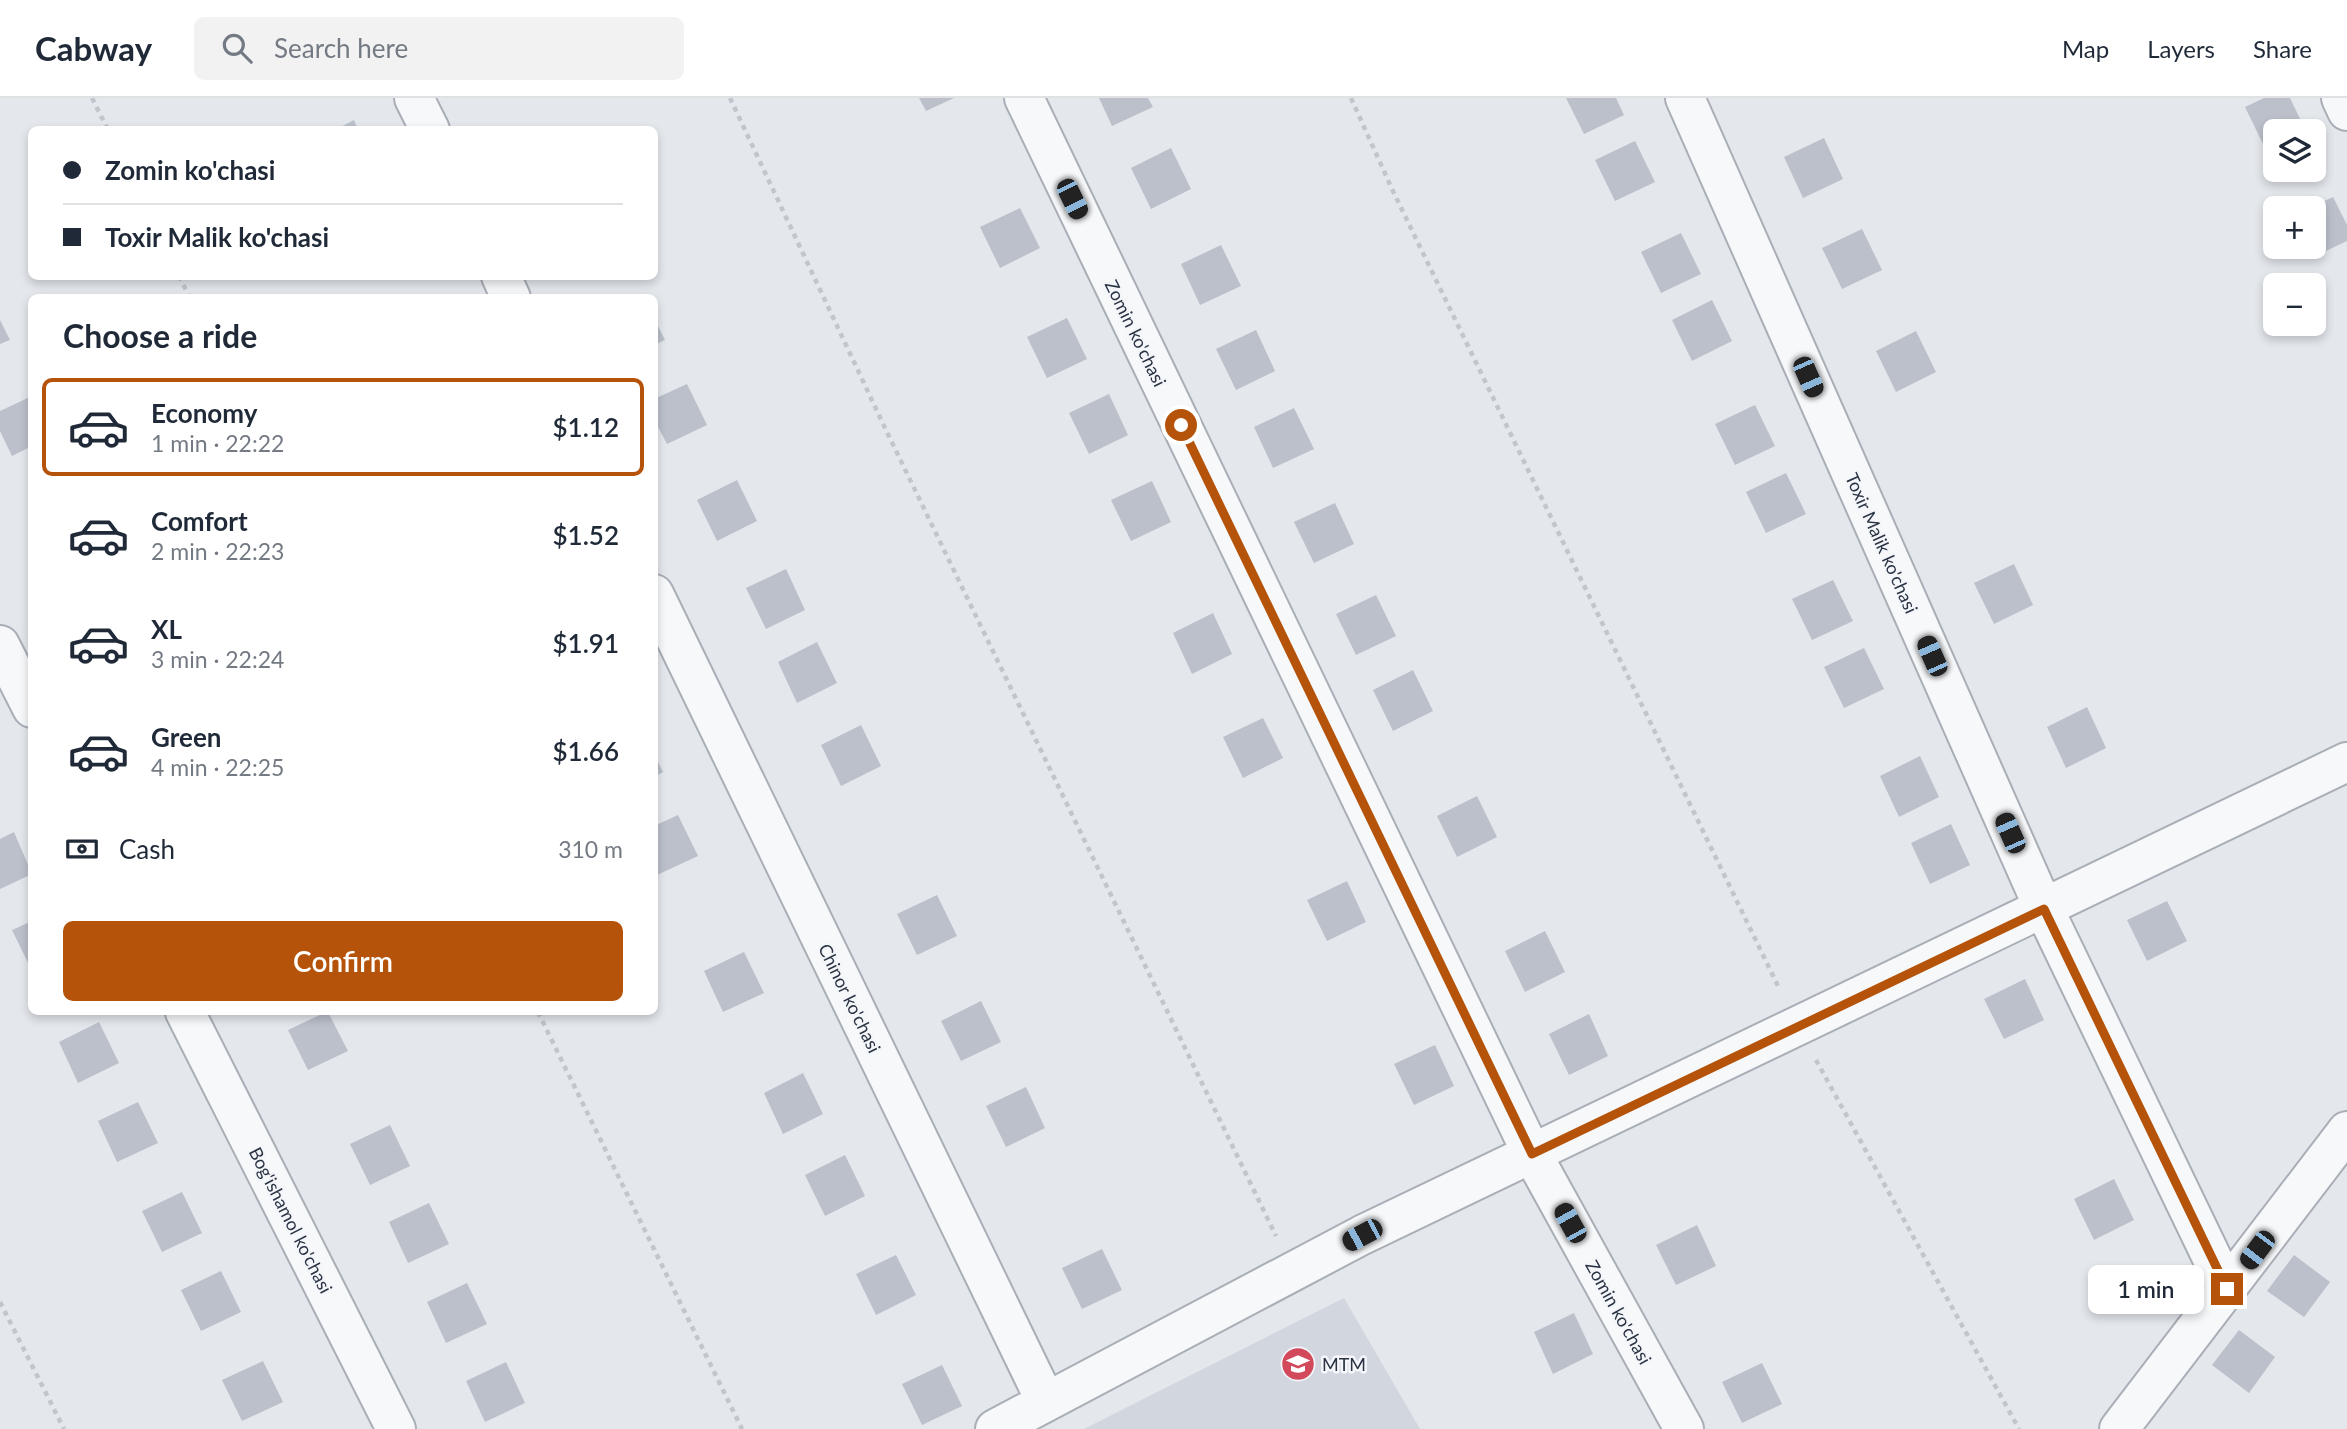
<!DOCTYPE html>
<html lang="en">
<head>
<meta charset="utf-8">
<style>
	body { margin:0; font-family:Lato,sans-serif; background:#f2f2f3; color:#1f2937; height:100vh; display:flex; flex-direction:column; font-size:26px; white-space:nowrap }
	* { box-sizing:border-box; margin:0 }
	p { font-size:23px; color:#747a83 }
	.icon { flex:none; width:38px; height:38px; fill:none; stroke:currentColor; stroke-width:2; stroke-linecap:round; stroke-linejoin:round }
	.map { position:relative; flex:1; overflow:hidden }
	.sheet { position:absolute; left:28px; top:196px; width:630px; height:721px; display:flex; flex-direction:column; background:#fff; border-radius:10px; box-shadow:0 4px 10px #0003 }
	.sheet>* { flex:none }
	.top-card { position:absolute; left:28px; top:28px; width:630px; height:154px; border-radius:10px; box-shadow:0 4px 10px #0003; display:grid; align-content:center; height:154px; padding:0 35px; background:#fff }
	.fabs { position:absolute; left:2263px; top:21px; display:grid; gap:14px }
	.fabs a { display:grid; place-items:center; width:63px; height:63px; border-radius:10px; background:#fff; box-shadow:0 4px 10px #0003; font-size:35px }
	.end { position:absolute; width:32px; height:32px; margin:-16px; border:9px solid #b45309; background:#fff; box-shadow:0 0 0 4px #fff }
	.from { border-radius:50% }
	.bubble { position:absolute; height:49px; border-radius:10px; background:#fff; box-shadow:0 4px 10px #0003; font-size:23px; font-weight:600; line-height:49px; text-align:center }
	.car { position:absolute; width:21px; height:42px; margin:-21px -10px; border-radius:9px; box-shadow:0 0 5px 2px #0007; background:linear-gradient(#222 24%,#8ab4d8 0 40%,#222 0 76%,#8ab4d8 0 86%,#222 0) }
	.top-card b { display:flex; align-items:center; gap:24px; height:66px; font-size:26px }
	.top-card b+b { border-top:2px solid #e0e1e3 }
	.top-card i { width:18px; height:18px; background:#1f2937 }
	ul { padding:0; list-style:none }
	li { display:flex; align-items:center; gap:21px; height:98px; margin:0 14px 10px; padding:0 21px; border:4px solid transparent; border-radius:10px }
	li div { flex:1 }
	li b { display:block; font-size:26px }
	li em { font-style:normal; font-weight:600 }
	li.current { border-color:#b45309 }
	li>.icon { width:63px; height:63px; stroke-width:1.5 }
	h2 { padding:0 35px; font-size:32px; line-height:84px }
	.pay { display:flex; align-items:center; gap:18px; height:77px; padding:0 35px; font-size:26px }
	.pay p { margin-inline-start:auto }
	.action { display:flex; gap:14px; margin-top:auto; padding:14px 35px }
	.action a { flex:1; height:80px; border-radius:10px; background:#b45309; color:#fff; font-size:28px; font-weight:600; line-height:80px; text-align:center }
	header { display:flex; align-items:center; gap:42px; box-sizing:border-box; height:98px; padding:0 35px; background:#fff; border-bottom:2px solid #e0e1e3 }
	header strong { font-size:33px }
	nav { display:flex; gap:38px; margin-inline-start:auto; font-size:24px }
	.search { width:490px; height:63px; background:#f2f2f3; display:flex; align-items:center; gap:18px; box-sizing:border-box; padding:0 24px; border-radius:10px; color:#747a83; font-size:26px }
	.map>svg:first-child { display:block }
	.built { fill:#d2d6de }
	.building { fill:#bbc0ca }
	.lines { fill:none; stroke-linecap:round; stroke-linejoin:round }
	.minor-casing { stroke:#a9aeb7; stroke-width:42 }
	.path { stroke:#c2c5cb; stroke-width:4.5; stroke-dasharray:5 5; stroke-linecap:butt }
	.minor { stroke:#f7f8fa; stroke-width:38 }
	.route { stroke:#b45309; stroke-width:9 }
	.labels { text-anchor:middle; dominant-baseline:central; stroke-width:5; stroke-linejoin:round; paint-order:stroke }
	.street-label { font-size:18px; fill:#2b3445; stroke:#f4f6f9 }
	.poi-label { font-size:18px; fill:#2b3445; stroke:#f4f6f9; text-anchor:start }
</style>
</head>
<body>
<header>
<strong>Cabway</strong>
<div class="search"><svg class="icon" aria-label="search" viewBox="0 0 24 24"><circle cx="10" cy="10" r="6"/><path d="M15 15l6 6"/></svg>Search here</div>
<nav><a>Map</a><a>Layers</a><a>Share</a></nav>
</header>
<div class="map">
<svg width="2347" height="1331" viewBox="0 0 2347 1331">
	<rect width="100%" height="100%" fill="#e4e7ec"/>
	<path class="built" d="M1344 1200 1420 1331H1084Z"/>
	<path class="building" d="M919 0H954L926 13Z
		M1099 0H1148L1153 9 1112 28Z
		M1566 0H1616L1624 17 1584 36Z
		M2264 0H2290L2305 31 2300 33H2275V45L2265 50 2245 9Z
		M354 22 358 32H335Z
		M1824 40 1843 81 1803 100 1784 59Z
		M1635 43 1655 84 1615 103 1595 62Z
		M1171 50 1191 91 1151 111 1131 70Z
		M2333 99 2347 127V143L2313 159 2308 149H2314V108Z
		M1020 110 1040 150 1000 170 980 129Z
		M1862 131 1882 172 1842 191 1822 150Z
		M1681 135 1701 176 1661 195 1641 154Z
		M1221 147 1241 188 1200 207 1181 166Z
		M1712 202 1732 243 1692 263 1672 222Z
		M654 220 665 242 654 247Z
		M1067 220 1087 261 1047 280 1027 239Z
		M0 222 10 242 0 246Z
		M1256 232 1275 273 1236 292 1216 251Z
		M1916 233 1936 274 1896 294 1876 253Z
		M687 286 707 327 667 346 654 321V301Z
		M1109 296 1128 337 1089 356 1069 315Z
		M32 298V348L12 358 0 333V313Z
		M1755 307 1775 348 1735 367 1715 326Z
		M1294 310 1314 351 1273 370 1254 329Z
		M1786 375 1806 416 1766 435 1746 394Z
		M737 382 757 423 717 443 697 402Z
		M1152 383 1171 424 1131 443 1111 402Z
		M1335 405 1354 446 1314 465 1294 424Z
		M2014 466 2033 507 1994 526 1974 485Z
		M786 471 805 512 766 531 746 490Z
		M1833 482 1853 523 1812 542 1792 501Z
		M1376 497 1396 538 1356 557 1336 516Z
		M1213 515 1232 556 1192 576 1173 535Z
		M817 544 837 585 797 605 778 564Z
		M1864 550 1884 591 1844 610 1824 569Z
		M1413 572 1433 613 1393 633 1373 592Z
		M2087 609 2106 650 2066 670 2047 629Z
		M1263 620 1283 660 1243 680 1223 639Z
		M861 627 881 668 841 688 821 647Z
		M654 656 663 674 654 679Z
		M1920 658 1939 699 1899 719 1880 678Z
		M1477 698 1497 739 1457 759 1437 718Z
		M678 717 698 758 657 777 654 771V728Z
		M1951 726 1970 767 1930 786 1911 745Z
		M14 734 32 776 0 791V741Z
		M1347 783 1366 824 1327 843 1307 802Z
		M937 797 957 838 917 857 897 816Z
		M2167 803 2187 843 2147 863 2127 822Z
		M32 823V873L12 832Z
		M1545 833 1565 874 1525 894 1505 853Z
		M744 854 764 895 723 914 704 873Z
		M2025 881 2044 922 2004 941 1984 901Z
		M981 903 1001 944 961 963 941 923Z
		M326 914H328L348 953 308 972 288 932Z
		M1589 916 1608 958 1569 977 1549 936Z
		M99 924 119 965 78 985 59 944Z
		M1435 947 1454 988 1414 1007 1394 966Z
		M803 975 823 1016 783 1036 764 995Z
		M1026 989 1045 1030 1006 1049 986 1008Z
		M138 1004 158 1045 117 1064 98 1023Z
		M390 1027 410 1068 370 1087 350 1046Z
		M845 1057 865 1098 825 1118 805 1077Z
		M2114 1081 2134 1122 2094 1142 2074 1101Z
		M182 1094 202 1135 162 1154 142 1113Z
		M429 1105 449 1146 408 1165 389 1124Z
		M1697 1127 1716 1168 1676 1187 1656 1147Z
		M1102 1151 1122 1192 1082 1211 1062 1170Z
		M896 1157 916 1197 876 1217 856 1176Z
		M2294 1157 2330 1184 2304 1219 2267 1193Z
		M221 1173 241 1214 201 1233 181 1192Z
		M467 1185 487 1226 446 1245 427 1204Z
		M1574 1215 1593 1256 1553 1276 1534 1234Z
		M2239 1232 2275 1259 2249 1295 2212 1267Z
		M263 1263 283 1304 242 1323 222 1282Z
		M506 1264 525 1305 485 1324 466 1283Z
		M1762 1265 1782 1306 1742 1325 1722 1284Z
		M942 1267 962 1308 922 1327 902 1286Z"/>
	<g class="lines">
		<g class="minor-casing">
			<path id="minor" d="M414 0 430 32
				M1024 0 1532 1056 1684 1331
				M1685 0 2044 811 2227 1191
				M2341 0 2347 13
				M501 178 511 200
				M654 496 1046 1304
				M0 547 32 610
				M185 914 396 1331
				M995 1331 1362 1137 2347 664
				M2119 1331 2347 1033"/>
		</g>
		<path class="path" d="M92 0 108 32
			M730 0 885 330 1276 1138
			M1351 0 1392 91 1780 892
			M179 178 190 200
			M538 914 742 1331
			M1816 962 2019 1331
			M0 1204 64 1331"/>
		<use href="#minor" class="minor"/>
	</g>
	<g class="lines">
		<path class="route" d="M1181 327 1532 1056 2044 811 2227 1191"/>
	</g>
	<defs>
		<g id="school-disc" transform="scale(1.75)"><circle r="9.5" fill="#d1495b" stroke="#f4f6f9"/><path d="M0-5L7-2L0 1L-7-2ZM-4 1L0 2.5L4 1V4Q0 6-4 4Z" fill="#fff"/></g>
	</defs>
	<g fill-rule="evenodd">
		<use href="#school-disc" x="1298" y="1266"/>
	</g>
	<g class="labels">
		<g class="street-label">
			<text transform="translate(1136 235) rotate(64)">Zomin ko'chasi</text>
			<text transform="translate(1882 445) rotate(66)">Toxir Malik ko'chasi</text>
			<text transform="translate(850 900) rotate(64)">Chinor ko'chasi</text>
			<text transform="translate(291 1122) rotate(63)">Bog'ishamol ko'chasi</text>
			<text transform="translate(1619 1214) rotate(61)">Zomin ko'chasi</text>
		</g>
		<g class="poi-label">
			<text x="1322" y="1266">MTM</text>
		</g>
	</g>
</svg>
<div class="fabs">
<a><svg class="icon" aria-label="layers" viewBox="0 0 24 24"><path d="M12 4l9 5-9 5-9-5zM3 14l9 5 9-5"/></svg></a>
<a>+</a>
<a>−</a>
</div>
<i class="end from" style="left:1181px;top:327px"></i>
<i class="end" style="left:2227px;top:1191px"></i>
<div class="bubble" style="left:2088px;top:1167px;width:116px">1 min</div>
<i class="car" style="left:1072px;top:101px;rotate:154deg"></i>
<i class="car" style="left:1808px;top:279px;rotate:156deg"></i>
<i class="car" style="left:1932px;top:558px;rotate:336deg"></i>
<i class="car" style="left:2010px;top:735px;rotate:336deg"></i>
<i class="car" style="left:1570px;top:1125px;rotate:331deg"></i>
<i class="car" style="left:1362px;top:1137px;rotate:242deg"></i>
<i class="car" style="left:2257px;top:1152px;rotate:217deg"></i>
<div class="top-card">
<b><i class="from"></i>Zomin ko'chasi</b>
<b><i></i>Toxir Malik ko'chasi</b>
</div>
<section class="sheet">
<h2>Choose a ride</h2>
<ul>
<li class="current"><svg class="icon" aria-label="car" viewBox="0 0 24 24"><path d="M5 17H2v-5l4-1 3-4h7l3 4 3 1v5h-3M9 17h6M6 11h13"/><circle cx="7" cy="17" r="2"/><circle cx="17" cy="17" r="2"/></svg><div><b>Economy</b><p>1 min · 22:22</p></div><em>$1.12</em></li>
<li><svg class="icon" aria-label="car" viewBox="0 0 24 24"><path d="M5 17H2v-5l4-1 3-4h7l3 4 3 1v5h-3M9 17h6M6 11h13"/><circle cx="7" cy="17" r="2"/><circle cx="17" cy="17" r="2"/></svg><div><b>Comfort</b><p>2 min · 22:23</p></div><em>$1.52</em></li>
<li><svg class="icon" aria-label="car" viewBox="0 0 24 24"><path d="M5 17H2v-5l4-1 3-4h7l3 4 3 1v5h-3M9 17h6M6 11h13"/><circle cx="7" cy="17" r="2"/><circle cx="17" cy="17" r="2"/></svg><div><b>XL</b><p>3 min · 22:24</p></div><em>$1.91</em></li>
<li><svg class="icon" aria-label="car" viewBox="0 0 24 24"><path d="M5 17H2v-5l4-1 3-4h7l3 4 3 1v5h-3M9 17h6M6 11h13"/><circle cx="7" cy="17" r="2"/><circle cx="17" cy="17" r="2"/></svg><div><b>Green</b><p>4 min · 22:25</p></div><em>$1.66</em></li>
</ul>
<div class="pay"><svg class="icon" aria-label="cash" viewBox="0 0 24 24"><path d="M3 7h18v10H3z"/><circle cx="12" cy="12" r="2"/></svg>Cash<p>310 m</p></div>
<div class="action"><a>Confirm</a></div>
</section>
</div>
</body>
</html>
